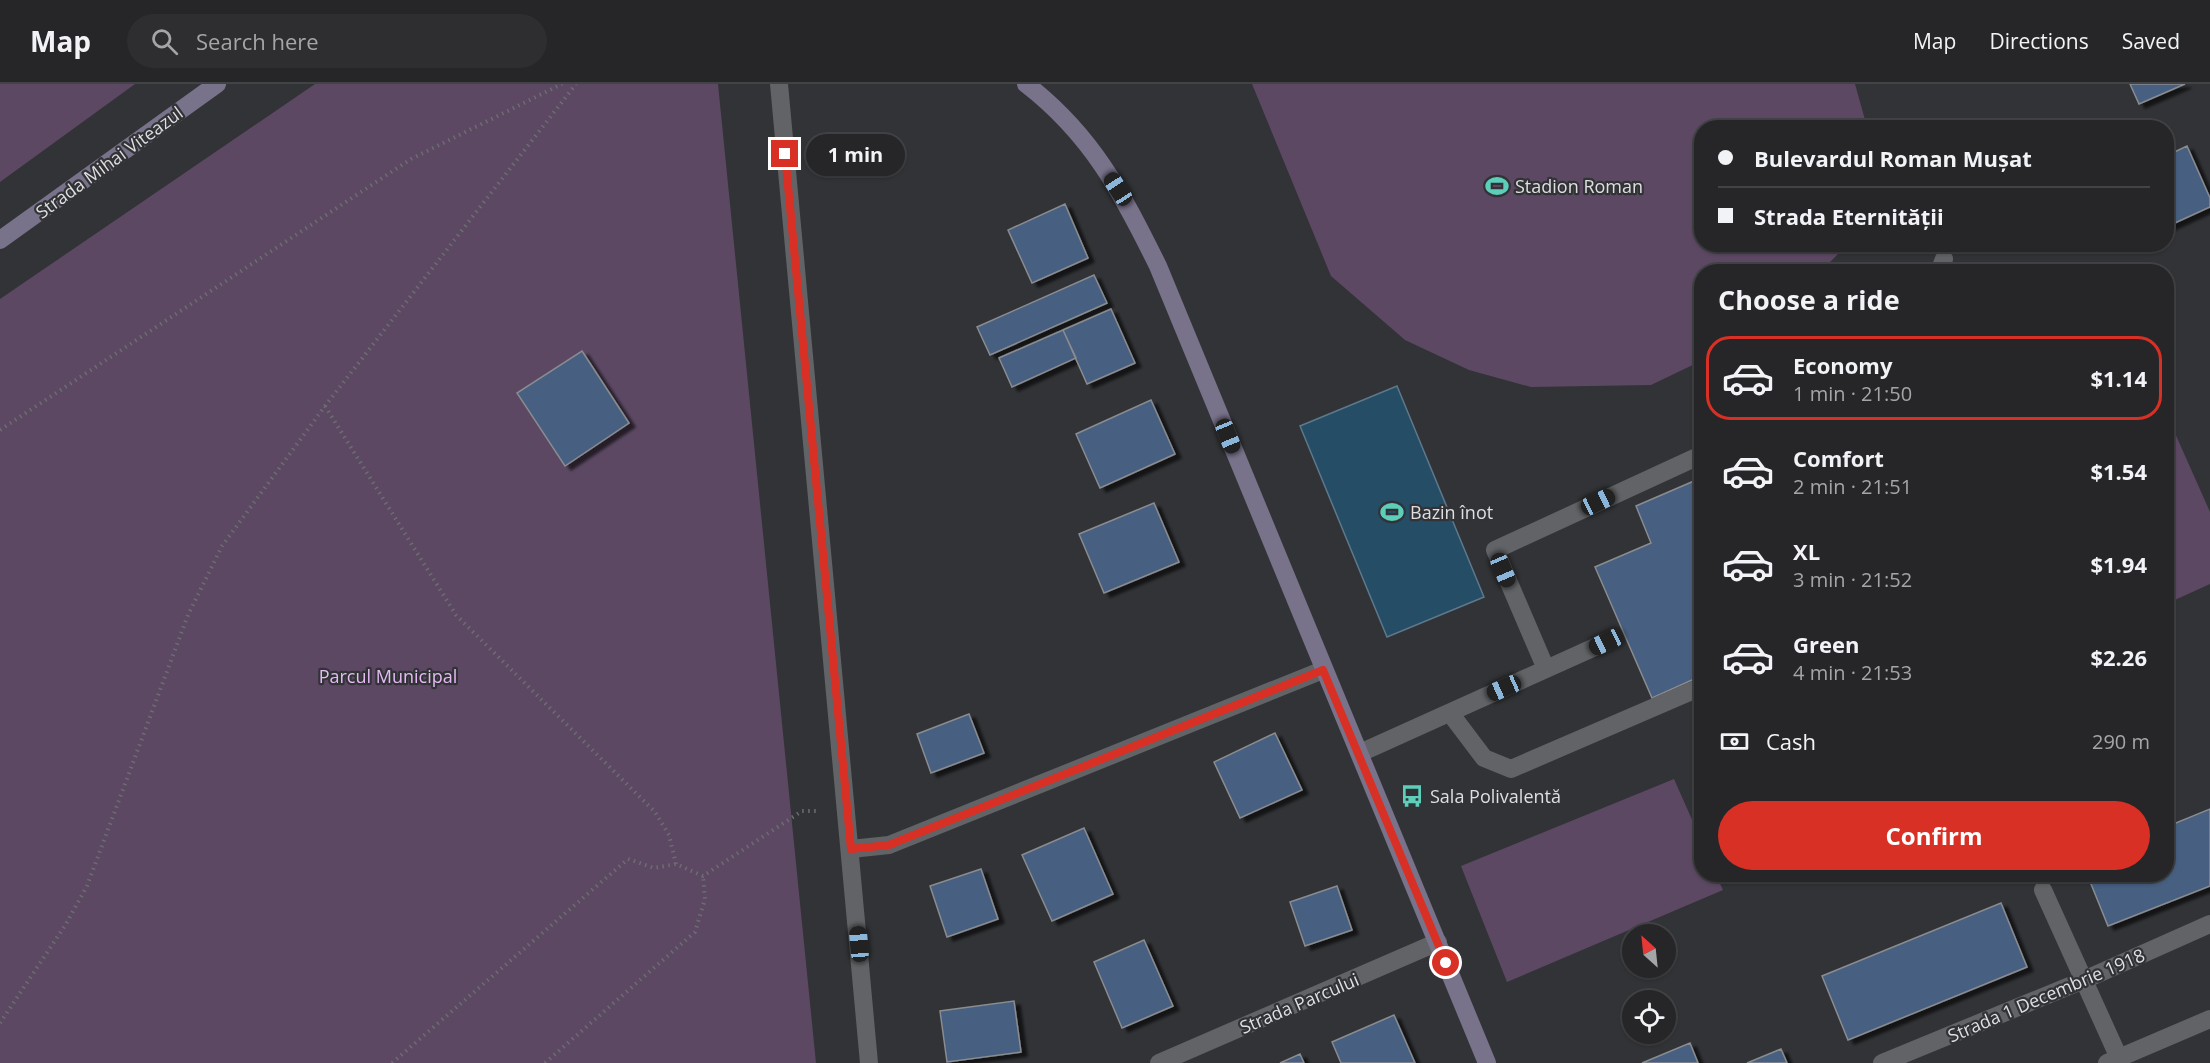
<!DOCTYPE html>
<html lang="en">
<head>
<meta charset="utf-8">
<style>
	body { margin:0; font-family:"Open Sans",sans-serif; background:#2e2e30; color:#f1f3f6; height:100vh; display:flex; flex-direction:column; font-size:22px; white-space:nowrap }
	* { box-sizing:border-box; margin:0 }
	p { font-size:20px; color:#a4a5a8 }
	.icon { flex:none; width:33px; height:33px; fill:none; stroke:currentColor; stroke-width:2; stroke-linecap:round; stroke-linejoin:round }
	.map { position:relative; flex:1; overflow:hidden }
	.panel { position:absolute; left:1694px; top:180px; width:480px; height:618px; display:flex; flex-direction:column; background:#262628; border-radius:24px; box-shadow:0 2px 4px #0004,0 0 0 2px #424345 }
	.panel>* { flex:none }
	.top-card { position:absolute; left:1694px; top:36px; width:480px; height:132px; border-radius:24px; box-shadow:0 2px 4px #0004,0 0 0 2px #424345; display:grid; align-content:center; height:132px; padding:0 24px; background:#262628 }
	.needle { width:39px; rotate:333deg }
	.controls { position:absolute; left:1622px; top:840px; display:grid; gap:12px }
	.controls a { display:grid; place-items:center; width:54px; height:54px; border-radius:50%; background:#262628; box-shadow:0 2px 4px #0004,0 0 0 2px #424345; font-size:30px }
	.end { position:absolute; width:27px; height:27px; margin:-14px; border:8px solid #d93025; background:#fff; box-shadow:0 0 0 3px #fff }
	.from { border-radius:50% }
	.bubble { position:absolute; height:42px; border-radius:21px; background:#262628; box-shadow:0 2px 4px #0004,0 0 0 2px #424345; font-size:20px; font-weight:700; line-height:42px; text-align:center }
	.car { position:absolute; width:18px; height:36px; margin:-18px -9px; border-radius:8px; box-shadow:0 0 4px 2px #0007; background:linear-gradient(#222 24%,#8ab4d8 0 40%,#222 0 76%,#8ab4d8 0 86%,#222 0) }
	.top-card b { display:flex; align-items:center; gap:21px; height:57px; font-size:22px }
	.top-card b+b { border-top:2px solid #424345 }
	.top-card i { width:15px; height:15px; background:#f1f3f6 }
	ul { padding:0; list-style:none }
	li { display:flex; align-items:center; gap:18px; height:84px; margin:0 12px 9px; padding:0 12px; border:3px solid transparent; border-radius:24px }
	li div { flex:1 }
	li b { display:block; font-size:22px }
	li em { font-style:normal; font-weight:700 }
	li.on { border-color:#d93025 }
	li>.icon { width:54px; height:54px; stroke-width:1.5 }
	h2 { padding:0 24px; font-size:27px; line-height:72px }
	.pay { display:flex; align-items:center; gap:15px; height:66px; padding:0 24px; font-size:22px }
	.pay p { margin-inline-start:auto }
	.button { display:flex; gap:12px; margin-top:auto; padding:12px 24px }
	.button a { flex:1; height:69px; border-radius:36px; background:#d93025; color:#fff; font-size:24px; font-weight:700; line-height:69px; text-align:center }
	header { display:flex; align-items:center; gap:36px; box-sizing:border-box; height:84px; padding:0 30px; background:#262628; border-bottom:2px solid #424345 }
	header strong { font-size:28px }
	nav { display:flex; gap:33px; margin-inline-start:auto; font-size:21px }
	.search { width:420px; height:54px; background:#2e2e30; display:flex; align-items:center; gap:15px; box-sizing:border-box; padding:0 21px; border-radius:33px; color:#a4a5a8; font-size:22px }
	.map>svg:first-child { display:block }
	.green { fill:#5c4863 }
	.water { fill:#254d66; stroke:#5d798b; stroke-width:1.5 }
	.building { fill:#465e80; stroke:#8a8c8f; stroke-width:1.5; filter:url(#shadow) }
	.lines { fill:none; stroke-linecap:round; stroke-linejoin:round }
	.path { stroke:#6c6d70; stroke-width:4; stroke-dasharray:1.5 4.5; stroke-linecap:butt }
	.lane { stroke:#626366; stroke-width:18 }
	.street { stroke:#626366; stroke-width:18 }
	.secondary { stroke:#78728a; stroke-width:18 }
	.route { stroke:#d93025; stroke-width:8 }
	.labels { text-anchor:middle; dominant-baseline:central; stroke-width:4.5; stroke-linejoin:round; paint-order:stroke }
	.street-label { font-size:18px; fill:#dfdfe1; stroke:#323336 }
	.poi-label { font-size:18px; fill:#dfdfe1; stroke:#323336; text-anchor:start }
	.park-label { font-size:18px; fill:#e5baf5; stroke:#323336 }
</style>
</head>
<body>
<header>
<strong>Map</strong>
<div class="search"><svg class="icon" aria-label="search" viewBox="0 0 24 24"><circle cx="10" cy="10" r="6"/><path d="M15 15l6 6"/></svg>Search here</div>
<nav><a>Map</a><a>Directions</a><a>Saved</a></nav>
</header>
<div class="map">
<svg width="2210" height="979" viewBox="0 0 2210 979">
	<defs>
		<filter id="shadow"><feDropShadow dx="6" dy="4" stdDeviation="1.5" flood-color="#0009"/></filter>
	</defs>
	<rect width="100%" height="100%" fill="#323336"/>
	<path class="green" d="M0 0H135L0 98Z
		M315 0H718L816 979H0V215Z
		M1252 0H1855L1867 43 1701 44V160L1843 161 1838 170 1821 187 1701 188V277L1651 301 1531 303 1469 286 1405 256 1331 192Z
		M2166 329 2210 428V500L2166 520Z
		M1674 695 1701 756V790L1716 791 1723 806 1507 898 1461 782Z"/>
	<path class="water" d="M1397 302 1484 513 1387 553 1300 342Z"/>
	<path class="building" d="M2130 0H2185L2139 20Z
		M2187 62 2210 114V123L2166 143V72Z
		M1065 120 1088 174 1032 199 1008 146Z
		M1094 191 1107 219 990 271 977 243Z
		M1111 225 1135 279 1087 300 1063 246Z
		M1063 246 1076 274 1012 303 999 274Z
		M582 267 629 339 565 382 517 309Z
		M1151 316 1175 370 1100 404 1076 350Z
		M1701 394V592L1652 614 1595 483 1651 459 1636 422Z
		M1154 419 1179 478 1104 509 1079 450Z
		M969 630 984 669 931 689 917 650Z
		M1275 649 1302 706 1240 734 1214 678Z
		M2210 725V802L2108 842 2087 790H2166V743Z
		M1084 744 1113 810 1052 837 1022 771Z
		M981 785 998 835 947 853 930 802Z
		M1337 802 1352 846 1305 862 1290 818Z
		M2001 819 2027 883 1848 956 1822 892Z
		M1144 856 1173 922 1122 944 1094 878Z
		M1014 917 1021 968 947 978 940 927Z
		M1394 931 1415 979H1341L1332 958Z
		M1690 959 1698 979H1642Z
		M1781 965 1787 979H1747Z
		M1300 970 1304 979H1280Z"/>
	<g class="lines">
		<path class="path" d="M325 322 456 531 655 728 669 751 676 780
			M0 346 411 75 562 0
			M0 939 66 840 87 802 188 531 222 462 325 322 576 0
			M392 979 628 775 654 784 676 780 703 792 802 727H820
			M545 979 695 848 705 815 703 792"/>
		<path class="lane" d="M1939 188 1944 175
			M1546 585 1495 466 1701 371
			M1450 629 1484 674 1511 685 1701 603
			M1360 669 1606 558"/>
		<path class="street" d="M779 0 869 979
			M851 765 889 761 1323 586
			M2043 806 2119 974
			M1159 979 1438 858
			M1882 979 2084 896 2210 840
			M2107 979 2210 935"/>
		<path class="secondary" d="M1026 0C1092 51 1122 109 1158 182L1487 979
			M0 156 217 0"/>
	</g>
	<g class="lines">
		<path class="route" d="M785 70 851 765 889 761 1323 586 1446 879"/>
	</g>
	<defs>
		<g id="stadium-bare" transform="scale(1.8)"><path d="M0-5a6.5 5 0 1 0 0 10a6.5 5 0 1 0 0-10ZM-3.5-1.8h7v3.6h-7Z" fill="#5cceba" stroke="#323336" stroke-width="2.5" paint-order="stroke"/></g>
		<g id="bus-bare" transform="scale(1.8)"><path d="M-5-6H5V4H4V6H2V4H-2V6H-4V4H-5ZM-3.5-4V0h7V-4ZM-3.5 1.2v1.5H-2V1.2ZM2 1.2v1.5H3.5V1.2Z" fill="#5cceba" stroke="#323336" stroke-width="2.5" paint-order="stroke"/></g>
	</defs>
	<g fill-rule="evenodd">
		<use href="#stadium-bare" x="1497" y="102"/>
		<use href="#stadium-bare" x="1392" y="428"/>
		<use href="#bus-bare" x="1412" y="712"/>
	</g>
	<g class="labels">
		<g class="street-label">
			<text transform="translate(109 78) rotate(-36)">Strada Mihai Viteazul</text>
			<text transform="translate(2046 911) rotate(-23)">Strada 1 Decembrie 1918</text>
			<text transform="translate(1299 919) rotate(-23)">Strada Parcului</text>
		</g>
		<g class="poi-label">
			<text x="1515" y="102">Stadion Roman</text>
			<text x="1410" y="428">Bazin înot</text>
			<text x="1430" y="712">Sala Polivalentă</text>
		</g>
		<g class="park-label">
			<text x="388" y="592">Parcul Municipal</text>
		</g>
	</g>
</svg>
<div class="controls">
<a><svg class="needle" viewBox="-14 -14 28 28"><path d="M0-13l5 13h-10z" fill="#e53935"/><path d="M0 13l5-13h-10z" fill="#a4a5a8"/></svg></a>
<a><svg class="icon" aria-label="locate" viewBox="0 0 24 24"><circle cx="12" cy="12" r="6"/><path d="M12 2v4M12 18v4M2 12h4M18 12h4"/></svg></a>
</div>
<i class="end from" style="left:1446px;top:879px"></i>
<i class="end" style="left:785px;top:70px"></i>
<div class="bubble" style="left:806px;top:50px;width:99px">1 min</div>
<i class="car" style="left:1118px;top:105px;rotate:327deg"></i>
<i class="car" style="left:1228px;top:352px;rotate:158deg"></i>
<i class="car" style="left:1598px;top:418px;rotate:65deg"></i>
<i class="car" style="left:1503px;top:486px;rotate:157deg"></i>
<i class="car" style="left:1606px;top:558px;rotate:245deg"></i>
<i class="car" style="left:1504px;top:604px;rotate:246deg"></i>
<i class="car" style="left:859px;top:860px;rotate:355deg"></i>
<div class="top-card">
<b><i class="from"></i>Bulevardul Roman Mușat</b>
<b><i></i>Strada Eternității</b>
</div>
<section class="panel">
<h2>Choose a ride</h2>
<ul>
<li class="on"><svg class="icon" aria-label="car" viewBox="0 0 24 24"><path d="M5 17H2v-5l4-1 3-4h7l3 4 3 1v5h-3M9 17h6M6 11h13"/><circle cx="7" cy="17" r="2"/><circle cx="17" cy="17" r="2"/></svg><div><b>Economy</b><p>1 min · 21:50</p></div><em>$1.14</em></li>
<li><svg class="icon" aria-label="car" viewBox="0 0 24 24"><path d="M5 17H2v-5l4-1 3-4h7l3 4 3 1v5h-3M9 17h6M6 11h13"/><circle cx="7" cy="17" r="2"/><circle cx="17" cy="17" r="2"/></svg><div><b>Comfort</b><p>2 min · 21:51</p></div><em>$1.54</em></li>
<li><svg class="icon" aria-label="car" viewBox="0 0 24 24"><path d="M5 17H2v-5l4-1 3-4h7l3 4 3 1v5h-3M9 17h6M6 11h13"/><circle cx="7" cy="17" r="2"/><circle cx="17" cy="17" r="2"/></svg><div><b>XL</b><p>3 min · 21:52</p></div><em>$1.94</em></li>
<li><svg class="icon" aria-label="car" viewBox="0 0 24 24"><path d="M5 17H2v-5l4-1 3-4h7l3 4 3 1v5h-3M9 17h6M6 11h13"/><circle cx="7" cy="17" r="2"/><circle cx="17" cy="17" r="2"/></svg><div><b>Green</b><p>4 min · 21:53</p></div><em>$2.26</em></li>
</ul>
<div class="pay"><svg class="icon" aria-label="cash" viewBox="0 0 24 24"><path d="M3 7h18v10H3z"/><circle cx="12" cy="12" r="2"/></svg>Cash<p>290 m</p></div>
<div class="button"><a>Confirm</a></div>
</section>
</div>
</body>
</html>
